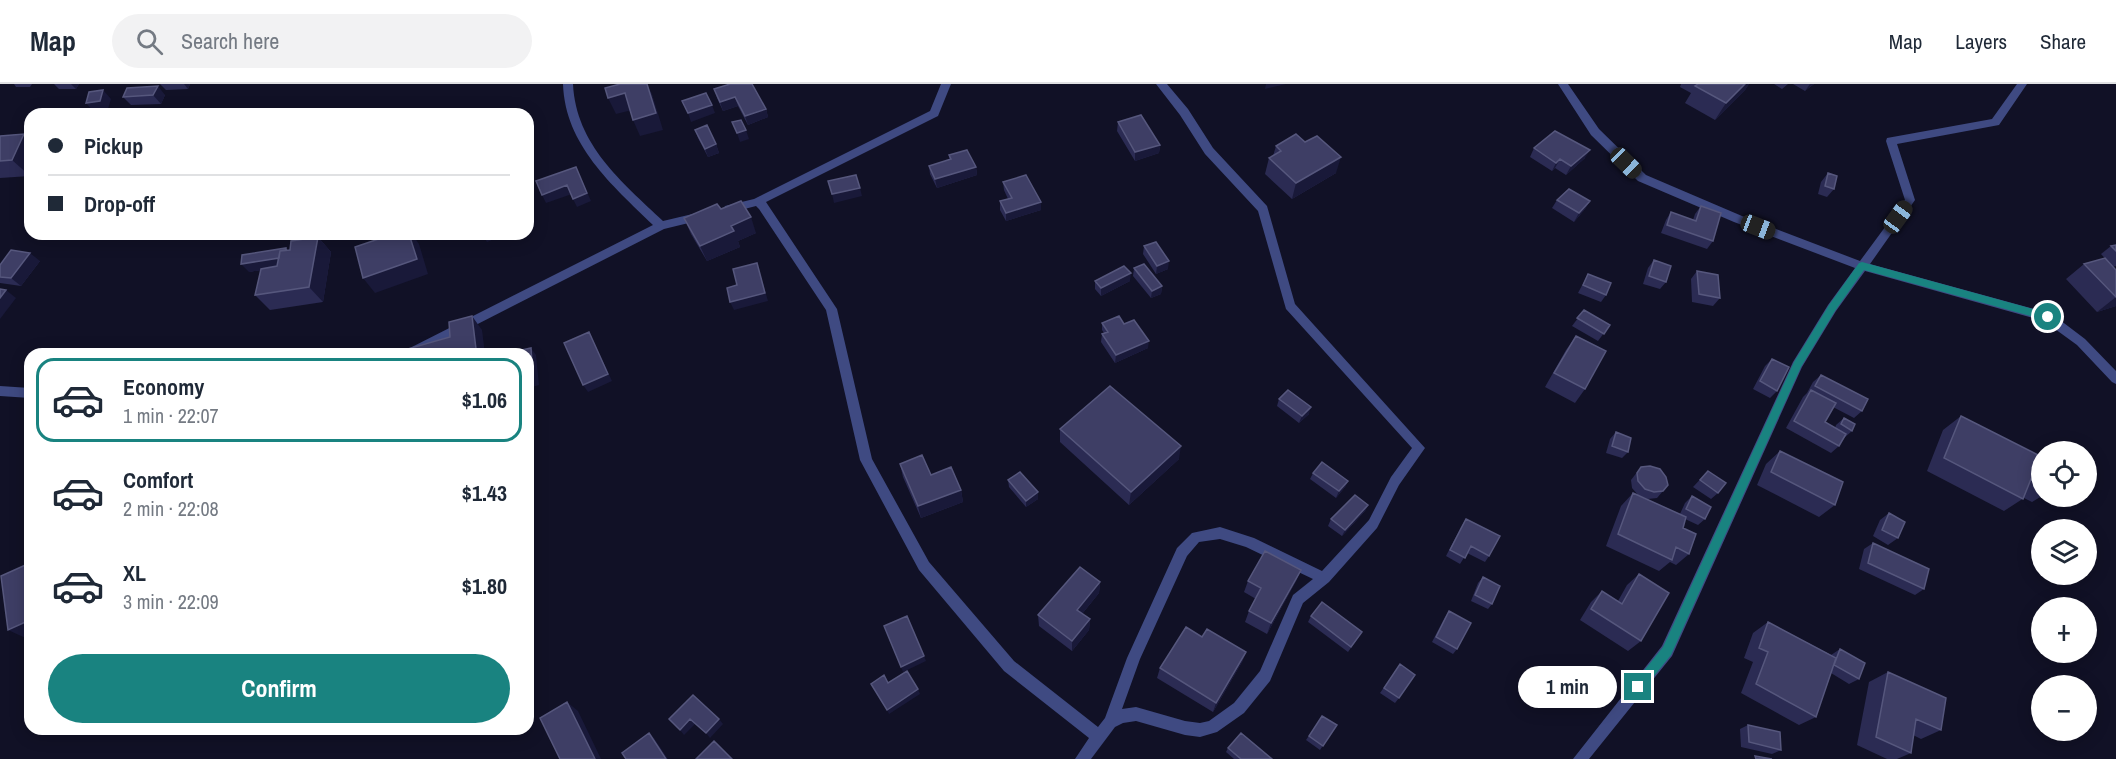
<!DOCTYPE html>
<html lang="en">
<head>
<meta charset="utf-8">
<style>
	body { margin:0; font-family:"Archivo Narrow",sans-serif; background:#f2f2f3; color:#1f2937; height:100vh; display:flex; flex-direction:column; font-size:22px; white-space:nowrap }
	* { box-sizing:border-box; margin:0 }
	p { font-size:20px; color:#747a83 }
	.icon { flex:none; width:33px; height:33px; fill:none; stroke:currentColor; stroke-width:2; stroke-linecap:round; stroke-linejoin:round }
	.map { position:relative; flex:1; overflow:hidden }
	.drawer { position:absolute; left:24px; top:264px; width:510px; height:387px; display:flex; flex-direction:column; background:#fff; border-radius:18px; box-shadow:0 3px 15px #0003 }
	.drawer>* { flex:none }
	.guide { position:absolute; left:24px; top:24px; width:510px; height:132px; border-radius:18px; box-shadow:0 3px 15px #0003; display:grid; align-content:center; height:132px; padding:0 24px; background:#fff }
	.tools { position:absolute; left:2031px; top:357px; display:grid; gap:12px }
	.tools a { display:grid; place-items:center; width:66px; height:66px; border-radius:50%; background:#fff; box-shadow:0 3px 15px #0003; font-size:30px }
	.end { position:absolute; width:27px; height:27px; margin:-14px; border:8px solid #198380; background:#fff; box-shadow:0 0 0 3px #fff }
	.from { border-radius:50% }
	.bubble { position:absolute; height:42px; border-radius:21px; background:#fff; box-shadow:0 3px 15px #0003; font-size:20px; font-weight:800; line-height:42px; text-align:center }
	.car { position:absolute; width:18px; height:36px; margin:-18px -9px; border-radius:8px; box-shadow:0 0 4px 2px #0007; background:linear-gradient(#222 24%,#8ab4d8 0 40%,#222 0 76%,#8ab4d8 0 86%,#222 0) }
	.guide b { display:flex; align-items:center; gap:21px; height:57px; font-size:22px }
	.guide b+b { border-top:2px solid #e0e1e3 }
	.guide i { width:15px; height:15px; background:#1f2937 }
	ul { padding:10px 0 0; list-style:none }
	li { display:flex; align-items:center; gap:18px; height:84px; margin:0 12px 9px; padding:0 12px; border:3px solid transparent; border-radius:18px }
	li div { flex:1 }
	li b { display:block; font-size:22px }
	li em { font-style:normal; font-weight:800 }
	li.active { border-color:#198380 }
	li>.icon { width:54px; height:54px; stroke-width:1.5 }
	.action { display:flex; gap:12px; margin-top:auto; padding:12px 24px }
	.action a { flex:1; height:69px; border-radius:36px; background:#198380; color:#fff; font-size:24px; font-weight:800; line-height:69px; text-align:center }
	header { display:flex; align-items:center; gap:36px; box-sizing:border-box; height:84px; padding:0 30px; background:#fff; border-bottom:2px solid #e0e1e3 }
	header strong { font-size:28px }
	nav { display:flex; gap:33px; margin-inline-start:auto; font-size:21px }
	.search { width:420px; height:54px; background:#f2f2f3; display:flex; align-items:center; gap:15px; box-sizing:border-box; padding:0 21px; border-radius:33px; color:#747a83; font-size:22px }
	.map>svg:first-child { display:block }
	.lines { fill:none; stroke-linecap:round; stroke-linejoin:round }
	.minor { fill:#3f4a82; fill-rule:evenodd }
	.wall { fill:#2b2b53 }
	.shaded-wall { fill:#191939 }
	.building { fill:#3e3e65; stroke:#56577d; stroke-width:1.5 }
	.route { fill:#198380 }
</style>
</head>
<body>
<header>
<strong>Map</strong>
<div class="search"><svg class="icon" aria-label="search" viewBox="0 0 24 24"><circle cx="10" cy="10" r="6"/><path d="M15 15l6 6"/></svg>Search here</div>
<nav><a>Map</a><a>Layers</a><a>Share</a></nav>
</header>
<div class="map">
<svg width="2116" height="675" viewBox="0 0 2116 675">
	<rect width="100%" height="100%" fill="#111126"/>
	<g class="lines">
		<path class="minor" d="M563 0H573C576 61 622 98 663 137L701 128 705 129 706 132 705 135 664 145 419 270H402L404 267 653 141C612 101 565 61 563 0Z
			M941 0H951L938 32 766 118 837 225 872 375 929 478 1014 577 1098 643 1105 634 1127 574 1177 464 1192 449 1220 443 1254 454 1322 487 1369 436 1391 393 1412 364 1286 225 1258 127 1205 70 1180 31 1156 0H1167L1188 25 1213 64 1267 122 1295 220 1425 364 1399 401 1377 444 1329 498 1303 519 1270 597 1244 629 1217 648 1200 653 1185 651 1136 637 1123 639 1115 643 1091 675H1075L1089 654 1004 587 919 486 860 376 826 226 759 125 756 122 729 129 724 125 725 122 754 115 930 27ZM1220 455 1246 463 1313 495 1293 511 1260 587 1234 619 1209 637 1200 639 1185 637 1136 623 1122 625 1140 575 1187 472 1199 458Z
			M1558 0H1568L1599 45 1646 91 1742 132 1860 177 1905 116 1886 57 1887 54 1992 35 2017 0H2027L1999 41 1897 60 1915 116 1870 180 2052 230 2085 255 2116 287V300L2112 298 2077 261 2044 237 1865 187 1836 227 1802 283 1672 572 1589 675H1573L1662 562 1793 278 1828 221 1855 184 1734 138 1638 97 1591 51Z
			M0 302 30 304V314L0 312Z"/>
	</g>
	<path class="wall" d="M14 0H32L30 3H16Z
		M54 0H79L76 5H59Z
		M160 0H190L188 5 166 6Z
		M1681 0H1749L1745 6 1715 36 1685 19 1691 9 1680 3Z
		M1774 0H1788L1782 5Z
		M1793 0H1814L1805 7Z
		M127 4 165 11 161 20 131 21 123 13Z
		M714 5 766 25 768 33 748 41 738 22 723 27 717 14Z
		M1118 38 1160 61 1159 69 1135 77 1117 47Z
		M695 46 716 60 719 69 708 73 698 54Z
		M24 50 30 55V92L0 94V52Z
		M1276 62 1336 89 1292 115 1265 90 1269 74 1273 72Z
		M1534 64 1585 74 1566 91 1555 84 1552 87 1530 73Z
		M949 71 976 83 977 91 937 104 930 90 929 82 949 76Z
		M1828 89 1834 105 1827 113 1818 110 1821 98Z
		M1003 98 1041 118V126L1006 137 1000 126V117L1008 115 1004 106Z
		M1557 116 1590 117 1585 125 1574 138 1552 124Z
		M1701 122 1713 157 1707 165 1661 149 1666 136 1671 128 1693 136 1695 130Z
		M721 125 756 149 738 157 740 163 707 177 691 150 684 134Z
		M318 153 331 168 323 218 270 226 255 211 261 186 249 188 288 166Z
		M2116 161V182L2113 183 2116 186V222L2097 228 2066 195 2084 180 2113 183 2101 170 2111 162Z
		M1144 162 1168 185 1156 190 1143 170Z
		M1654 176 1666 198 1660 205 1643 200 1648 184Z
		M40 177 21 202 0 199V181Z
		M1134 184 1162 202 1161 210 1151 214 1133 192Z
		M1697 187 1720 214 1713 222 1692 218 1691 195Z
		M1588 190 1606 211 1601 218 1578 209Z
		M1095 197H1130L1101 212 1095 205Z
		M1584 226 1610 241 1598 257 1572 242Z
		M1102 239 1124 240 1148 264 1115 279 1101 258 1102 250 1104 249 1102 246Z
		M1576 252 1585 305 1575 319 1545 303 1566 266Z
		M1772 275 1777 307 1770 314 1753 305 1765 282Z
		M1821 291 1862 327 1854 334 1833 323 1825 338 1835 344 1836 341 1844 334 1852 347 1844 354 1839 362 1831 369 1786 344 1803 313 1807 309 1813 298Z
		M1279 315 1309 330 1299 339 1277 322Z
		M1961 332 2042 373V412L2032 418 2024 414 2004 427 1927 387 1943 346Z
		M1060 345 1179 375 1129 421 1060 358Z
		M1616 348 1628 368 1622 374 1606 369 1610 355Z
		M1780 367 1835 421 1819 433 1757 401 1766 380Z
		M900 380 931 391 961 406 963 418 921 434 903 393Z
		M1641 383 1663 407 1657 414 1648 415 1638 411 1632 404 1631 396Z
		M1708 387 1718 409 1711 415 1693 403Z
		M1313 389 1348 397 1345 403 1336 414 1310 395Z
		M1008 396 1038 408V415L1026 423 1009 403Z
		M1633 409 1680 430 1685 419 1692 412 1705 435 1698 441 1685 435 1683 444 1689 470 1676 481 1670 478 1659 487 1606 462 1621 422Z
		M1368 421 1365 427 1342 452 1328 442 1331 435Z
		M1889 429 1898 454 1888 461 1873 452 1880 436Z
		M1466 435 1489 472 1485 478 1467 469 1460 480 1446 472 1462 441Z
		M1873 459 1924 505 1915 511 1859 485 1864 465Z
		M1301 486 1296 497 1267 550 1245 538 1249 527 1256 515 1244 508 1248 497Z
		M1639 490 1641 557 1628 567 1580 536 1591 518 1602 507 1618 517 1627 501Z
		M1483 493 1492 520 1488 525 1471 517 1478 499Z
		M1100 498 1099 509 1082 530 1090 535 1089 546 1072 567 1039 542 1038 531Z
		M1449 527 1457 565 1453 570 1432 558 1445 533Z
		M1311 532 1362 548 1348 568 1308 538Z
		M1768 538 1831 571 1840 565 1859 595 1849 600 1831 589 1816 633 1799 641 1741 609 1753 578 1744 574 1753 549Z
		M1202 553 1246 568 1242 578 1213 628 1157 594 1160 584Z
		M1396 586 1399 614 1395 619 1380 609Z
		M1888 588 1941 646 1921 655 1913 651 1911 669 1897 675H1887L1857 661 1869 598Z
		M1322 632 1337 641 1320 666 1306 656Z
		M1748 641 1781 666 1772 670 1741 663 1740 645Z
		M1228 664 1271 675H1234L1226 668Z"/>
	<path class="shaded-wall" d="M71 0H79L76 5Z
		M184 0H190L188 5Z
		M647 0 652 10 663 46 640 52 633 36Z
		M1266 0H1286L1265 5Z
		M1745 0H1749L1745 6 1715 36 1726 19Z
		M1810 0H1814L1805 7Z
		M158 2 165 11 161 20 153 11Z
		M103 6 111 15 108 25 94 28 86 19Z
		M625 9 632 26 616 30 608 14Z
		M735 13 738 22 723 27 720 18Z
		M712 21 715 29 691 38 688 29Z
		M766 25 768 33 748 41 745 32Z
		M746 46 749 55 740 58 737 49Z
		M24 50 30 55V92L12 76Z
		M716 60 719 69 708 73 705 65Z
		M1160 61 1159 69 1135 77V68Z
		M1590 66 1585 74 1566 91 1571 82Z
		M1341 73 1336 89 1292 115 1296 99Z
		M1560 75 1555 84 1552 87 1556 79Z
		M576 83 591 117 577 123 573 115Z
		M976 83 977 91 937 104 935 95Z
		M567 101 572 110 546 119 542 111Z
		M860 104 862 112 834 119 832 110Z
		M1590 117 1585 125 1574 138 1579 129Z
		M1041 118V126L1006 137V129Z
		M751 133 756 149 738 157 740 163 707 177 700 162 731 142Z
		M409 150H412L419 160 428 190 375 209 363 194Z
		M482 150H506L487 158Z
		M318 153 331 168 323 218 309 203Z
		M286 164 293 172 292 181 249 188 241 180Z
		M30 169 40 177 21 202 11 194Z
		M1169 177 1168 185 1156 190 1157 182Z
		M757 179 768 217 734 226 730 218Z
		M1131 189 1130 197 1101 212V204Z
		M1162 202 1161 210 1151 214 1152 207Z
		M6 206 16 214 0 235V214Z
		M2116 213V222L2097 228Z
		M472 232 482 246 485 270H458Z
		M589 248 593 256 612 297 588 308 583 301Z
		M1149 257 1148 264 1115 279 1116 271Z
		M531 264 536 271 539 301 528 304Z
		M1311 323 1309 330 1299 339 1302 332Z
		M1181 362 1179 375 1129 421 1131 408Z
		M1348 397 1345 403 1336 414 1339 407Z
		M961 406 963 418 921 434 918 422Z
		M1038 408V415L1026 423V417Z
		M1368 421 1365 427 1342 452 1345 446Z
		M1301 486 1296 497 1267 550 1271 539Z
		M1100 498 1099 509 1077 536V526Z
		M1090 535 1089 546 1072 567V557Z
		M30 536V556L8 546Z
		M1246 568 1242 578 1213 628 1216 619Z
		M924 572 926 577 903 588 901 583Z
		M918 605 920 610 889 630 887 626Z
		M567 618 578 627 601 675H595Z
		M690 635 695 640 684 651 680 646Z
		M719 635 723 640 710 654 706 649Z
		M649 649 654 654 668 675H665Z"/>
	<path class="building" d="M620 0H647L656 29 633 36 625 9 608 14 605 4Z
		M730 0H752L766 25 745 32 735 13 720 18 714 5Z
		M1698 0H1745L1726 19 1695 2Z
		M158 2 153 11 123 13 127 4Z
		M103 6 100 17 86 19 89 8Z
		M706 9 712 21 688 29 682 17Z
		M1141 31 1160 61 1135 68 1118 38Z
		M741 36 746 46 737 49 732 38Z
		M707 41 716 60 705 65 695 46Z
		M1555 47 1590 66 1571 82 1560 75 1556 79 1534 64Z
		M24 50 12 76 0 77V52Z
		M1296 50 1305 58 1317 52 1341 73 1296 99 1269 74 1281 67 1276 62Z
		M967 66 976 83 935 95 929 82 951 75 949 71Z
		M576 83 587 109 573 115 567 101 542 111 536 97Z
		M1828 89 1837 92 1834 105 1825 102Z
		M856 91 860 104 832 110 828 97Z
		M1026 91 1041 118 1006 129 1000 117 1012 114 1003 98Z
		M1569 105 1590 117 1579 129 1557 116Z
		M741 117 751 133 731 142 734 147 700 162 684 134 717 120 721 125Z
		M1701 122 1721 129 1713 157 1667 141 1671 128 1696 137Z
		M393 150H409L417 175 363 194 355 163Z
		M318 153 309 203 255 211 261 185 277 182 280 167 290 166 291 157Z
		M1156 158 1169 177 1157 182 1144 162Z
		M2116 161V167L2111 162Z
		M286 164V166L280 167 279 174 241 180 242 171Z
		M11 166 30 169 11 194 0 193V181Z
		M2105 174 2116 186V213L2084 180Z
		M1654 176 1671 182 1666 198 1649 192Z
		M757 179 765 209 730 218 727 204 737 201 733 185Z
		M1144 180 1162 202 1152 207 1134 184Z
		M1124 182 1131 189 1101 204 1095 197Z
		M1697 187 1718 191 1720 214 1699 210Z
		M1588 190 1611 199 1606 211 1583 201Z
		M0 205 6 206 0 214Z
		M1584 226 1610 241 1604 250 1577 234Z
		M472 232 476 265 458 270H404V266L450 253 449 238Z
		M1119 232 1124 240 1134 236 1149 257 1116 271 1102 250 1108 248 1102 239Z
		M589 248 608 290 583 301 564 259Z
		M1576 252 1606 267 1585 305 1554 289Z
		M531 264 533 294 528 295V270L508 269Z
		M1772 275 1789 283 1777 307 1760 297Z
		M1821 291 1868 315 1862 327 1815 302Z
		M1110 302 1181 362 1131 408 1060 345Z
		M1288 306 1311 323 1302 332 1279 315Z
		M1811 306 1836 319 1825 338 1846 350 1839 362 1794 337Z
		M1961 332 2042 373V400L2031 395 2023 415 1944 374Z
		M1844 334 1855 340 1852 347 1841 340Z
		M1616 348 1631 354 1628 368 1612 362Z
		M1780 367 1843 398 1835 421 1771 388Z
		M922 371 931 391 951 383 961 406 918 422 900 380Z
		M1322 378 1348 397 1339 407 1313 389Z
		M1650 382 1660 385 1666 393 1668 401 1663 407 1654 408 1645 405 1638 397 1637 389 1641 383Z
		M1708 387 1726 399 1718 409 1700 396Z
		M1020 388 1038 408 1026 417 1008 396Z
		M1633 409 1686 433 1683 444 1696 450 1689 470 1676 463 1672 476 1618 450Z
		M1355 411 1368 421 1345 446 1331 435Z
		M1692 412 1711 423 1705 435 1686 425Z
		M1889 429 1905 438 1898 454 1882 446Z
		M1466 435 1500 452 1489 472 1471 462 1465 474 1450 466Z
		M1873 459 1929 485 1924 505 1868 479Z
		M1265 467 1301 486 1271 539 1249 527 1261 504 1248 497Z
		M30 479V536L8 546 1 492Z
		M1080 483 1100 498 1077 526 1090 535 1072 557 1038 531Z
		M1639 490 1669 509 1641 557 1591 525 1602 507 1622 520Z
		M1483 493 1500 502 1492 520 1475 511Z
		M1322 518 1362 548 1351 563 1311 532Z
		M1449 527 1471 539 1457 565 1436 553Z
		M907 532 924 572 901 583 884 542Z
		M1768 538 1836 574 1816 633 1756 600 1768 568 1759 564Z
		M1186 543 1202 553 1207 545 1246 568 1216 619 1160 584Z
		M1840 565 1865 579 1859 595 1834 581Z
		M1400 580 1415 591 1399 614 1384 604Z
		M907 587 918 605 887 626 871 600 884 591 888 599Z
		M1888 588 1946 614 1941 646 1916 635 1911 669 1876 653Z
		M693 611 719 635 706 649 690 635 680 646 669 635Z
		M567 618 595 675H560L540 634Z
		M1322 632 1337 641 1323 662 1309 652Z
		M1748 641 1780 648 1781 666 1749 658Z
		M649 649 666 675H626L622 669Z
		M1241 649 1272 675H1241L1228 664Z
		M714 657 732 675H696Z
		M1755 672 1772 675H1756Z"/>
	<path class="route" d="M1862 178 2048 229 2053 233 2048 237 1864 186 1835 227 1801 283 1671 571 1642 607H1634V599L1663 563 1794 278 1829 221 1859 179Z"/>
</svg>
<div class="tools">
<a><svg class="icon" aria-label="locate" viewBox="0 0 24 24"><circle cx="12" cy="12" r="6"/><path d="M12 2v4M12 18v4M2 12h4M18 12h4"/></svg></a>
<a><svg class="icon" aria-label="layers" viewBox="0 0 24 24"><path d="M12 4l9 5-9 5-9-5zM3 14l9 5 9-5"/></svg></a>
<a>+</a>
<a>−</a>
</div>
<i class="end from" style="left:2048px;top:233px"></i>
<i class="end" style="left:1638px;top:603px"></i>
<div class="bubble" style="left:1518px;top:582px;width:99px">1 min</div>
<i class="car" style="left:1626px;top:79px;rotate:134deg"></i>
<i class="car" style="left:1898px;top:133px;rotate:36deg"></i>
<i class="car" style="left:1758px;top:143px;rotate:111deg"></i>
<div class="guide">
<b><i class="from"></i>Pickup</b>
<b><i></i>Drop-off</b>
</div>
<section class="drawer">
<ul>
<li class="active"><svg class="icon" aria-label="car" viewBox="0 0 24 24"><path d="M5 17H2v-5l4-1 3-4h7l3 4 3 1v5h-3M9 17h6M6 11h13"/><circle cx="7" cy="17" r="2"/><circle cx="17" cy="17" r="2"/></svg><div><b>Economy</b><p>1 min · 22:07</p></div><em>$1.06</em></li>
<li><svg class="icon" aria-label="car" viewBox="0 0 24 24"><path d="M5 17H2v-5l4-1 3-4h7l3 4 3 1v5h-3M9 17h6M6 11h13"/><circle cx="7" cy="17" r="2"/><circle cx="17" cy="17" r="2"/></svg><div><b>Comfort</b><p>2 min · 22:08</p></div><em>$1.43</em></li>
<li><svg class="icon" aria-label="car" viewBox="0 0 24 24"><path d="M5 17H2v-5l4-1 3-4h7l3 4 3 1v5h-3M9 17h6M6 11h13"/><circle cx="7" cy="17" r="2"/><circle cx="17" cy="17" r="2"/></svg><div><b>XL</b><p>3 min · 22:09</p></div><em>$1.80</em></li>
</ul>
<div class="action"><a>Confirm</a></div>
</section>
</div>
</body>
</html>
